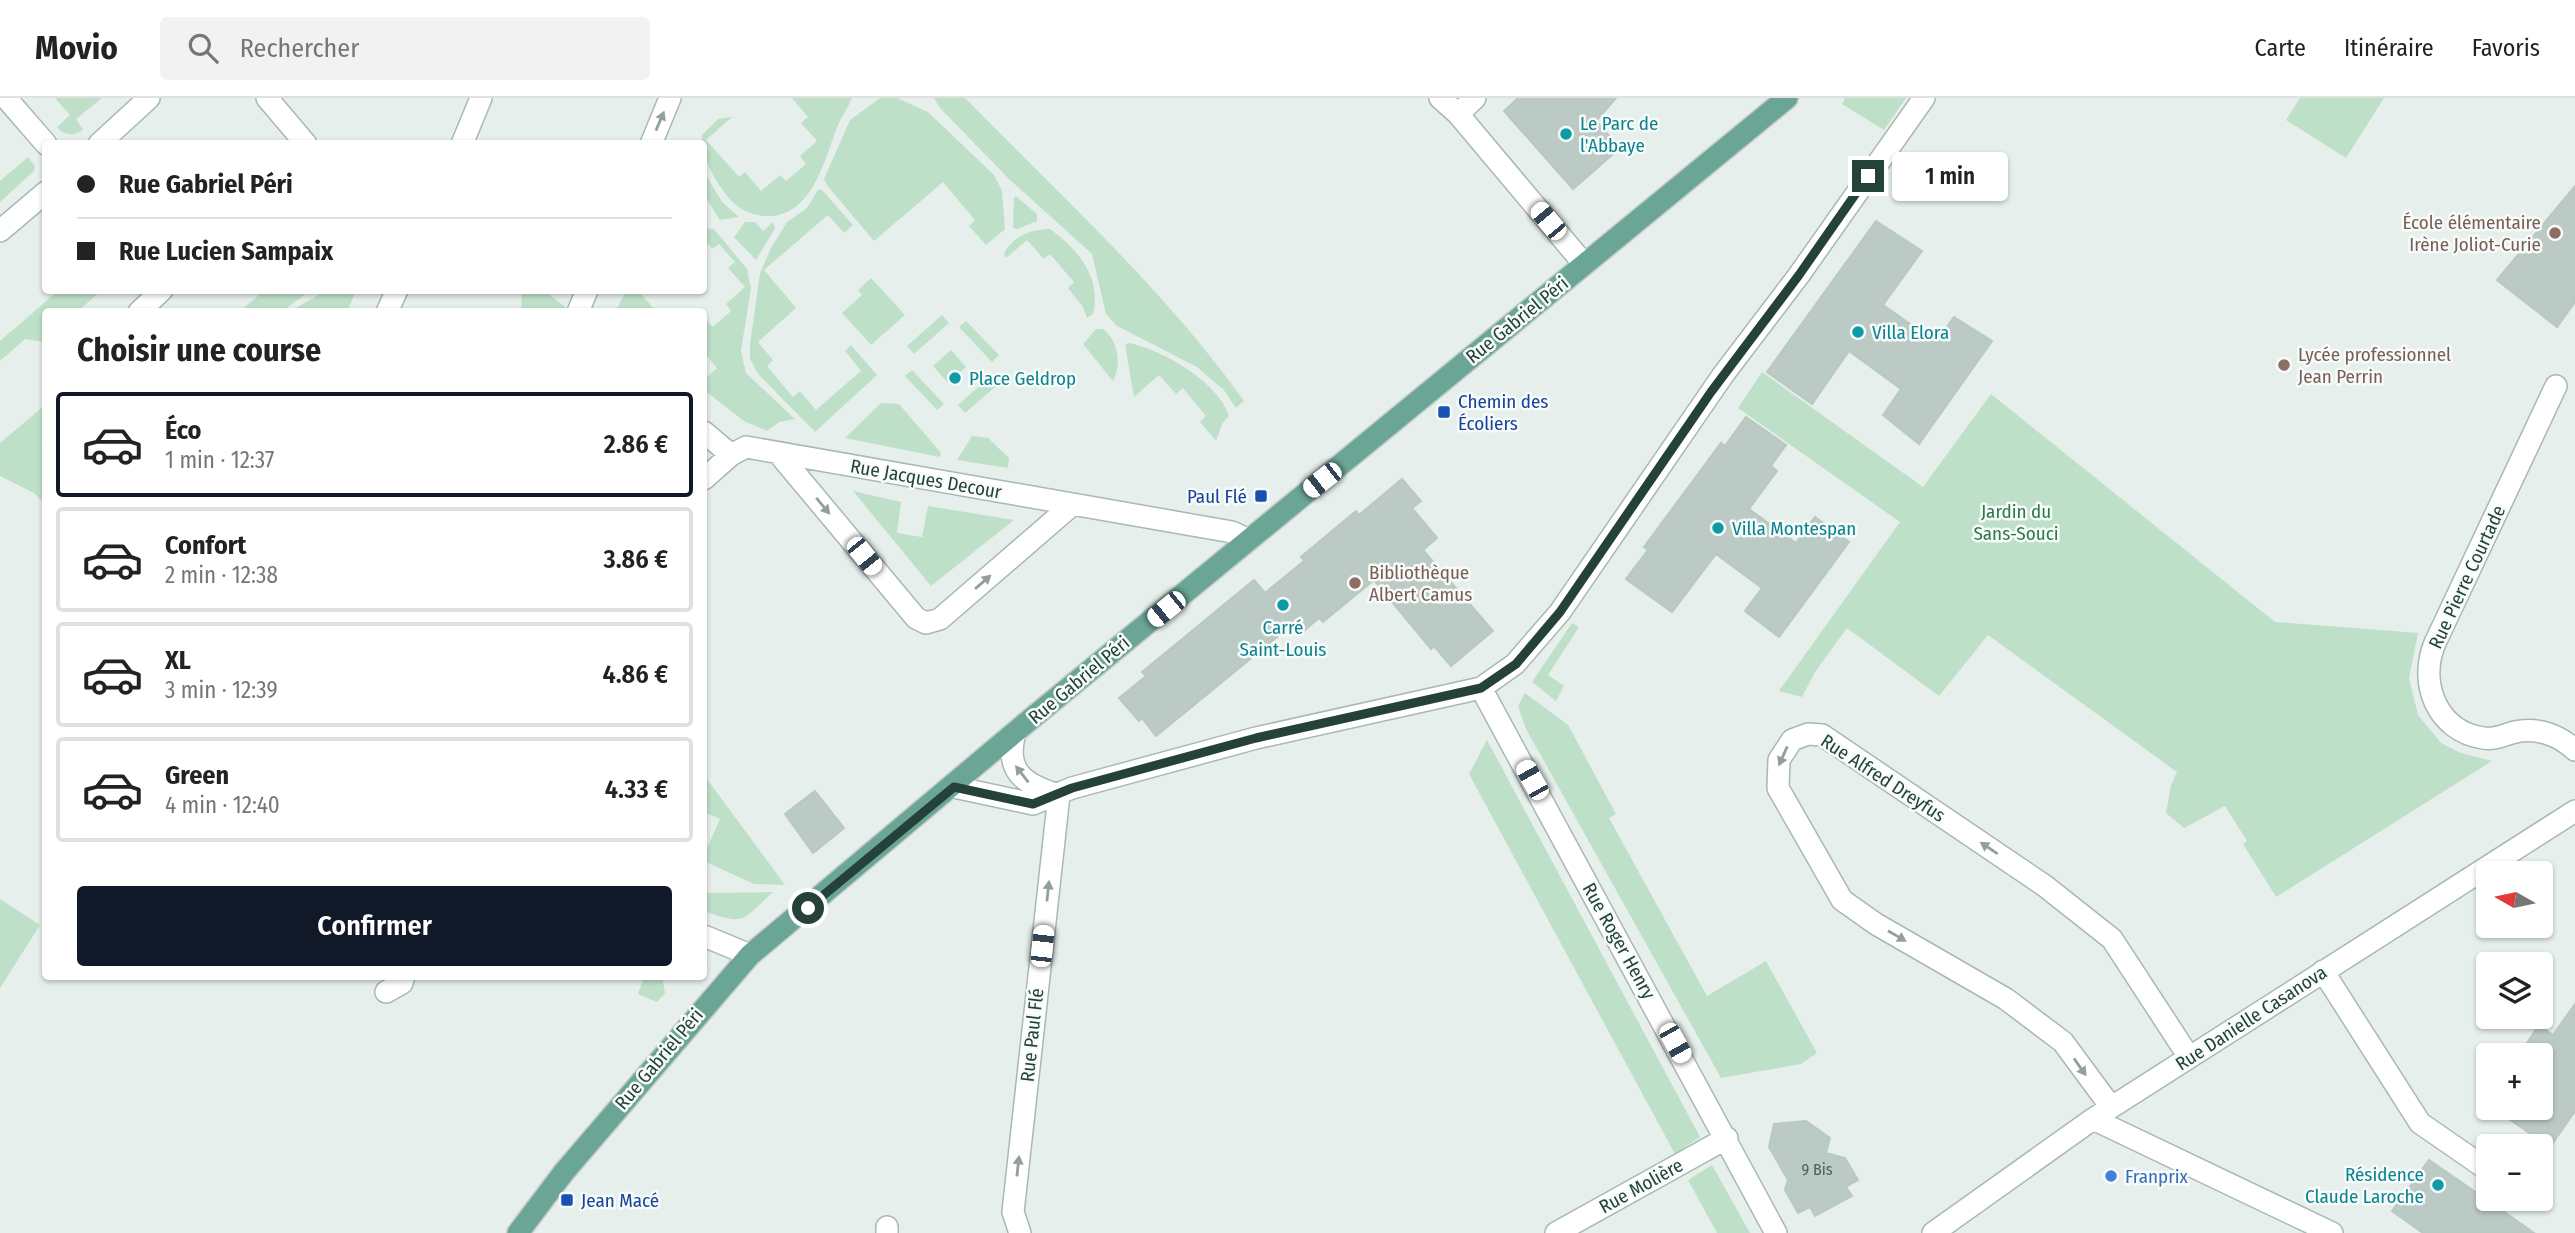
<!DOCTYPE html>
<html lang="fr">
<head>
<meta charset="utf-8">
<style>
	body { margin:0; font-family:"Fira Sans Condensed",sans-serif; background:#f2f2f2; color:#222; height:100vh; display:flex; flex-direction:column; font-size:26px; white-space:nowrap }
	* { box-sizing:border-box; margin:0 }
	p { font-size:23px; color:#767676 }
	.icon { flex:none; width:38px; height:38px; fill:none; stroke:currentColor; stroke-width:2; stroke-linecap:round; stroke-linejoin:round }
	.map { position:relative; flex:1; overflow:hidden }
	.drawer { position:absolute; left:42px; top:210px; width:665px; height:672px; display:flex; flex-direction:column; background:#fff; border-radius:7px; box-shadow:0 2px 5px #0004 }
	.drawer>* { flex:none }
	.guide { position:absolute; left:42px; top:42px; width:665px; height:154px; border-radius:7px; box-shadow:0 2px 5px #0004; display:grid; align-content:center; height:154px; padding:0 35px; background:#fff }
	.needle { width:46px; rotate:279deg }
	.buttons { position:absolute; left:2476px; top:763px; display:grid; gap:14px }
	.buttons a { display:grid; place-items:center; width:77px; height:77px; border-radius:7px; background:#fff; box-shadow:0 2px 5px #0004; font-size:35px }
	.end { position:absolute; width:32px; height:32px; margin:-16px; border:9px solid #24423a; background:#fff; box-shadow:0 0 0 4px #fff }
	.from { border-radius:50% }
	.bubble { position:absolute; height:49px; border-radius:7px; background:#fff; box-shadow:0 2px 5px #0004; font-size:23px; font-weight:600; line-height:49px; text-align:center }
	.car { position:absolute; width:21px; height:42px; margin:-21px -10px; border-radius:9px; box-shadow:0 0 5px 2px #0007; background:linear-gradient(#fff 24%,#345 0 40%,#fff 0 76%,#345 0 86%,#fff 0) }
	.guide b { display:flex; align-items:center; gap:24px; height:66px; font-size:26px }
	.guide b+b { border-top:2px solid #e0e0e0 }
	.guide i { width:18px; height:18px; background:#222 }
	ul { padding:0; list-style:none }
	li { display:flex; align-items:center; gap:21px; height:105px; margin:0 14px 10px; padding:0 21px; border:4px solid #e0e0e0; border-radius:7px }
	li div { flex:1 }
	li b { display:block; font-size:26px }
	li em { font-style:normal; font-weight:600 }
	li.current { border-color:#111827 }
	li>.icon { width:63px; height:63px; stroke-width:1.5 }
	h2 { padding:0 35px; font-size:32px; line-height:84px }
	.cta { display:flex; gap:14px; margin-top:auto; padding:14px 35px }
	.cta a { flex:1; height:80px; border-radius:7px; background:#111827; color:#fff; font-size:28px; font-weight:600; line-height:80px; text-align:center }
	header { display:flex; align-items:center; gap:42px; box-sizing:border-box; height:98px; padding:0 35px; background:#fff; border-bottom:2px solid #e0e0e0 }
	header strong { font-size:33px }
	nav { display:flex; gap:38px; margin-inline-start:auto; font-size:24px }
	.search { width:490px; height:63px; background:#f2f2f2; display:flex; align-items:center; gap:18px; box-sizing:border-box; padding:0 24px; border-radius:7px; color:#767676; font-size:26px }
	.map>svg:first-child { display:block }
	.green { fill:#bfe0c8 }
	.building { fill:#bbcac4; stroke:#b8c9c2; stroke-width:2 }
	.lines { fill:none; stroke-linecap:round; stroke-linejoin:round }
	.minor-casing { stroke:#a8b8b2; stroke-width:24 }
	.primary-casing { stroke:#c2cac8; stroke-width:24 }
	.minor { stroke:#fff; stroke-width:21 }
	.primary { stroke:#6aa596; stroke-width:21 }
	.oneway { fill:#92a09c }
	.route { stroke:#24423a; stroke-width:9 }
	.culture-dot { fill:#0f9aa8; stroke:#f7fbf9; stroke-width:2.5 }
	.education-dot { fill:#8d6e63; stroke:#f7fbf9; stroke-width:2.5 }
	.transit-dot { fill:#1a4fb4; stroke:#f7fbf9; stroke-width:2.5 }
	.shop-dot { fill:#3f7fe0; stroke:#f7fbf9; stroke-width:2.5 }
	.labels { text-anchor:middle; dominant-baseline:central; stroke-width:5; stroke-linejoin:round; paint-order:stroke }
	.number-label { font-size:16px; fill:#4a645c }
	.culture-label { font-size:19px; fill:#0d838f; stroke:#f7fbf9; text-anchor:start }
	.education-label { font-size:19px; fill:#785e54; stroke:#f7fbf9; text-anchor:start }
	.street-label { font-size:19px; fill:#24423a; stroke:#f7fbf9 }
	.transit-label { font-size:19px; fill:#164399; stroke:#f7fbf9; text-anchor:start }
	.park-label { font-size:19px; fill:#2d7a4b; stroke:#f7fbf9 }
	.shop-label { font-size:19px; fill:#366cbe; stroke:#f7fbf9; text-anchor:start }
</style>
</head>
<body>
<header>
<strong>Movio</strong>
<div class="search"><svg class="icon" aria-label="search" viewBox="0 0 24 24"><circle cx="10" cy="10" r="6"/><path d="M15 15l6 6"/></svg>Rechercher</div>
<nav><a>Carte</a><a>Itinéraire</a><a>Favoris</a></nav>
</header>
<div class="map">
<svg width="2575" height="1135" viewBox="0 0 2575 1135">
	<rect width="100%" height="100%" fill="#e6efeb"/>
	<path class="green" d="M55 0H102L76 21 83 32C74 38 64 38 57 29L70 17Z
		M792 0H852C848 10 841 19 837 29 825 62 811 121 765 118 750 117 738 111 728 99 714 81 701 59 702 37L718 21 732 19 706 42 739 79 745 74 761 93 780 77 786 83 806 66 800 58 817 43 801 25 808 19Z
		M880 0H897L928 14 994 77 1002 93 1005 131 986 147 969 128 975 122 943 84 874 143 827 87 824 81 850 22Z
		M934 0H965C1060 97 1165 192 1244 303L1236 310 1224 292 1197 269 1117 228 1106 216 1092 156 1009 81 940 10Z
		M1845 0H1906L1884 32 1842 6Z
		M2300 0H2384L2346 60 2286 22Z
		M28 59 35 68 34 73 0 104V83Z
		M704 74 722 104 739 119 720 122 704 97Z
		M818 92H822L853 127 844 135 828 117 764 172 796 210 758 244 773 262 767 268 793 299 800 293 816 312 861 273 845 253 851 247 877 277 815 334 758 276 750 261V246L760 175 771 150 787 124 807 110Z
		M1014 99H1017L1037 116V123L1017 131 1013 130Z
		M745 124H755L763 133 773 124 775 130 756 162 734 139Z
		M706 130 714 131 747 171 751 190 741 253 746 275 795 321 779 324 767 333 744 323 704 292V280L705 281 717 270 704 254V226L707 223 713 229 731 213 726 206 745 189 728 170 735 164 719 146 712 151 704 141V131Z
		M1050 131C1078 151 1102 180 1093 216L1087 220 1083 209 1068 190 1074 184 1050 156 1044 161 1027 142 1006 160 1004 155C1015 137 1029 132 1050 131Z
		M871 180 905 217 871 247 842 215 862 197 858 192Z
		M265 192H310V193L282 213H240Z
		M522 192 545 193 570 213 521 214Z
		M58 193H101L78 213 46 214 45 244 25 241 0 263V243Z
		M325 193H356L347 213H291Z
		M626 193H638L656 213H616Z
		M942 217 949 225 914 256 907 248Z
		M966 223 999 257 992 264 959 229Z
		M1096 231H1103C1118 242 1122 267 1113 283L1083 246Z
		M1128 245C1160 250 1220 285 1229 318L1222 326 1216 343 1200 324 1206 318 1183 290 1176 296 1159 277 1134 299 1125 247Z
		M951 252 966 269 948 285 933 268Z
		M912 272 944 306 937 312 905 278Z
		M1762 274 1923 389 1991 296 2275 524 2418 535 2409 580 2418 617 2441 645 2461 655 2492 663 2276 799 2243 746 2247 743 2225 708 2184 730 2166 715 2171 687 2177 674 1988 537 1939 598 1847 530 1815 574 1802 599 1779 593 1900 424 1738 310Z
		M993 276 1001 284 965 315 958 307Z
		M881 305 899 306 941 355 940 359 845 340Z
		M45 307V345L41 349 45 354V406L34 395 0 378V345Z
		M972 338 988 340 1009 360 1008 370 957 362Z
		M853 393 901 404 897 435 922 439 928 408 1014 422 931 488Z
		M1572 525 1579 529 1548 577 1564 588 1556 603 1532 584Z
		M1525 595 1568 627 1616 716 1609 720 1707 898 1766 863 1817 955 1801 966 1721 980 1526 631 1518 608Z
		M1487 642 1700 1039 1675 1056 1469 676Z
		M704 677 785 787 754 786 704 763V757L720 721 704 714Z
		M773 794C741 823 746 828 704 813V795Z
		M0 801 40 827 0 890Z
		M644 879H662L665 895 657 904 638 896Z
		M1712 1067 1750 1135H1717L1688 1082Z"/>
	<path class="building" d="M1518 0H1616L1596 23 1620 50 1573 91 1504 13Z
		M2575 88V204L2557 229 2497 182Z
		M1876 123 1922 153 1883 207 1936 244 1954 219 1992 243 1919 346 1883 317 1901 291 1849 253 1812 306 1767 274Z
		M1746 319 1786 347 1771 368 1777 373 1749 411 1796 445 1815 419 1849 444 1779 539 1745 513 1762 490 1716 456 1672 514 1626 481 1648 452 1644 449 1712 357 1721 345 1725 348Z
		M1402 381 1421 403 1412 410 1437 440 1423 452 1493 533 1451 568 1434 548 1431 551 1374 482 1323 524 1319 520 1300 536 1293 526 1156 638 1142 620 1139 623 1119 600 1146 578 1142 574 1254 482 1265 495 1304 463 1301 459 1356 413 1359 417Z
		M815 693 844 730 813 755 785 716Z
		M2575 906V1013L2550 1049 2493 1010H2541V957H2519L2539 927 2553 937Z
		M1806 1023 1830 1040 1826 1055 1845 1060 1858 1082 1846 1089 1852 1098 1815 1118 1810 1109 1798 1115 1785 1092 1788 1082 1769 1049 1774 1026Z
		M2429 1062 2503 1113 2534 1135H2423L2392 1113Z"/>
	<g class="lines">
		<g class="minor-casing">
			<path id="minor" d="M6 0 46 46
				M267 0 306 46
				M1440 0 1458 16 1584 166
				M1458 16 1475 0
				M99 46 149 0
				M462 46 481 0
				M651 46 670 0
				M0 133 46 94
				M139 214 162 192
				M387 214 397 192
				M578 214 587 192
				M2556 288 2435 545C2418 585 2437 633 2483 640 2496 642 2503 637 2515 634 2537 629 2559 637 2575 652
				M704 334 731 357
				M779 356 916 520 926 525 940 521 1072 407
				M704 381 731 357 746 349 1232 434 1249 442
				M1481 590 1776 1135
				M1015 635C1004 674 1025 687 1059 697
				M954 689 1033 706 1072 690 1256 640 1481 590 1515 566 1560 514 1723 277 1799 177 1924 0
				M704 838 750 857
				M2323 873 2420 1025 2488 1072
				M386 894 402 885 404 878
				M2111 1009 2063 944 2006 901 1876 826 1842 802 1778 690 1779 662 1792 642 1808 636 1822 637 2045 788 2112 841 2189 959
				M2093 1021 2332 1135
				M2531 1101H2532
				M887 1129V1135
				M1020 1135 1013 1114 1059 697
				M1556 1135 1727 1040
				M1933 1135 2093 1021 2575 713"/>
		</g>
		<g class="primary-casing">
			<path id="primary" d="M518 1135 564 1074 750 857 1026 625 1787 0"/>
		</g>
		<use href="#minor" class="minor"/>
		<use href="#primary" class="primary"/>
	</g>
	<defs><path id="oneway-solid" d="M-6-.8H1V-3.2L6.5 0L1 3.2V.8H-6Z" transform="scale(1.75)"/></defs>
	<g class="oneway">
		<use href="#oneway-solid" transform="translate(660 23) rotate(-67)"/>
		<use href="#oneway-solid" transform="translate(823 408) rotate(50)"/>
		<use href="#oneway-solid" transform="translate(983 484) rotate(-41)"/>
		<use href="#oneway-solid" transform="translate(1783 658) rotate(114)"/>
		<use href="#oneway-solid" transform="translate(1022 676) rotate(-128)"/>
		<use href="#oneway-solid" transform="translate(1989 750) rotate(-146)"/>
		<use href="#oneway-solid" transform="translate(1048 793) rotate(-84)"/>
		<use href="#oneway-solid" transform="translate(1897 838) rotate(30)"/>
		<use href="#oneway-solid" transform="translate(2080 969) rotate(55)"/>
		<use href="#oneway-solid" transform="translate(1018 1068) rotate(-84)"/>
	</g>
	<g class="lines">
		<path class="route" d="M808 810 954 689 1033 706 1072 690 1256 640 1481 590 1516 566 1560 514 1711 294 1799 177 1868 78"/>
	</g>
	<g class="culture-dot">
		<circle cx="1566" cy="36" r="7"/>
		<circle cx="1858" cy="234" r="7"/>
		<circle cx="955" cy="280" r="7"/>
		<circle cx="1718" cy="430" r="7"/>
		<circle cx="1283" cy="507" r="7"/>
		<circle cx="2438" cy="1087" r="7"/>
	</g>
	<g class="education-dot">
		<circle cx="2555" cy="135" r="7"/>
		<circle cx="2284" cy="267" r="7"/>
		<circle cx="1355" cy="485" r="7"/>
	</g>
	<g class="transit-dot">
		<rect x="1437" y="307" width="14" height="14" rx="3.5"/>
		<rect x="1254" y="391" width="14" height="14" rx="3.5"/>
		<rect x="560" y="1095" width="14" height="14" rx="3.5"/>
	</g>
	<circle class="shop-dot" cx="2111" cy="1078" r="7"/>
	<g class="labels">
		<g class="number-label">
			<text x="1817" y="1071">9 Bis</text>
		</g>
		<g class="culture-label">
			<text x="1580" y="25">Le Parc de<tspan x="1580" dy="22">l'Abbaye</tspan></text>
			<text x="1872" y="234">Villa Elora</text>
			<text x="969" y="280">Place Geldrop</text>
			<text x="1732" y="430">Villa Montespan</text>
			<text x="1283" y="529" text-anchor="middle">Carré<tspan x="1283" dy="22">Saint-Louis</tspan></text>
			<text x="2424" y="1076" text-anchor="end">Résidence<tspan x="2424" dy="22">Claude Laroche</tspan></text>
		</g>
		<g class="education-label">
			<text x="2541" y="124" text-anchor="end">École élémentaire<tspan x="2541" dy="22">Irène Joliot-Curie</tspan></text>
			<text x="2298" y="256">Lycée professionnel<tspan x="2298" dy="22">Jean Perrin</tspan></text>
			<text x="1369" y="474">Bibliothèque<tspan x="1369" dy="22">Albert Camus</tspan></text>
		</g>
		<g class="street-label">
			<text transform="translate(1517 222) rotate(-39)">Rue Gabriel Péri</text>
			<text transform="translate(926 381) rotate(10)">Rue Jacques Decour</text>
			<text transform="translate(2467 479) rotate(-65)">Rue Pierre Courtade</text>
			<text transform="translate(1079 582) rotate(-40)">Rue Gabriel Péri</text>
			<text transform="translate(1883 680) rotate(33)">Rue Alfred Dreyfus</text>
			<text transform="translate(1619 843) rotate(61)">Rue Roger Henry</text>
			<text transform="translate(2251 920) rotate(-33)">Rue Danielle Casanova</text>
			<text transform="translate(1032 937) rotate(-84)">Rue Paul Flé</text>
			<text transform="translate(659 961) rotate(-50)">Rue Gabriel Péri</text>
			<text transform="translate(1641 1088) rotate(-29)">Rue Molière</text>
		</g>
		<g class="transit-label">
			<text x="1458" y="303">Chemin des<tspan x="1458" dy="22">Écoliers</tspan></text>
			<text x="1247" y="398" text-anchor="end">Paul Flé</text>
			<text x="581" y="1102">Jean Macé</text>
		</g>
		<g class="park-label">
			<text x="2016" y="413">Jardin du<tspan x="2016" dy="22">Sans-Souci</tspan></text>
		</g>
		<g class="shop-label">
			<text x="2125" y="1078">Franprix</text>
		</g>
	</g>
</svg>
<div class="buttons">
<a><svg class="needle" viewBox="-14 -14 28 28"><path d="M0-13l5 13h-10z" fill="#e53935"/><path d="M0 13l5-13h-10z" fill="#767676"/></svg></a>
<a><svg class="icon" aria-label="layers" viewBox="0 0 24 24"><path d="M12 4l9 5-9 5-9-5zM3 14l9 5 9-5"/></svg></a>
<a>+</a>
<a>−</a>
</div>
<i class="end from" style="left:808px;top:810px"></i>
<i class="end" style="left:1868px;top:78px"></i>
<div class="bubble" style="left:1892px;top:54px;width:116px">1 min</div>
<i class="car" style="left:1548px;top:123px;rotate:320deg"></i>
<i class="car" style="left:1322px;top:382px;rotate:232deg"></i>
<i class="car" style="left:864px;top:458px;rotate:141deg"></i>
<i class="car" style="left:1166px;top:511px;rotate:231deg"></i>
<i class="car" style="left:1532px;top:682px;rotate:331deg"></i>
<i class="car" style="left:1042px;top:848px;rotate:6deg"></i>
<i class="car" style="left:1675px;top:945px;rotate:151deg"></i>
<div class="guide">
<b><i class="from"></i>Rue Gabriel Péri</b>
<b><i></i>Rue Lucien Sampaix</b>
</div>
<section class="drawer">
<h2>Choisir une course</h2>
<ul>
<li class="current"><svg class="icon" aria-label="car" viewBox="0 0 24 24"><path d="M5 17H2v-5l4-1 3-4h7l3 4 3 1v5h-3M9 17h6M6 11h13"/><circle cx="7" cy="17" r="2"/><circle cx="17" cy="17" r="2"/></svg><div><b>Éco</b><p>1 min · 12:37</p></div><em>2.86 €</em></li>
<li><svg class="icon" aria-label="car" viewBox="0 0 24 24"><path d="M5 17H2v-5l4-1 3-4h7l3 4 3 1v5h-3M9 17h6M6 11h13"/><circle cx="7" cy="17" r="2"/><circle cx="17" cy="17" r="2"/></svg><div><b>Confort</b><p>2 min · 12:38</p></div><em>3.86 €</em></li>
<li><svg class="icon" aria-label="car" viewBox="0 0 24 24"><path d="M5 17H2v-5l4-1 3-4h7l3 4 3 1v5h-3M9 17h6M6 11h13"/><circle cx="7" cy="17" r="2"/><circle cx="17" cy="17" r="2"/></svg><div><b>XL</b><p>3 min · 12:39</p></div><em>4.86 €</em></li>
<li><svg class="icon" aria-label="car" viewBox="0 0 24 24"><path d="M5 17H2v-5l4-1 3-4h7l3 4 3 1v5h-3M9 17h6M6 11h13"/><circle cx="7" cy="17" r="2"/><circle cx="17" cy="17" r="2"/></svg><div><b>Green</b><p>4 min · 12:40</p></div><em>4.33 €</em></li>
</ul>
<div class="cta"><a>Confirmer</a></div>
</section>
</div>
</body>
</html>
